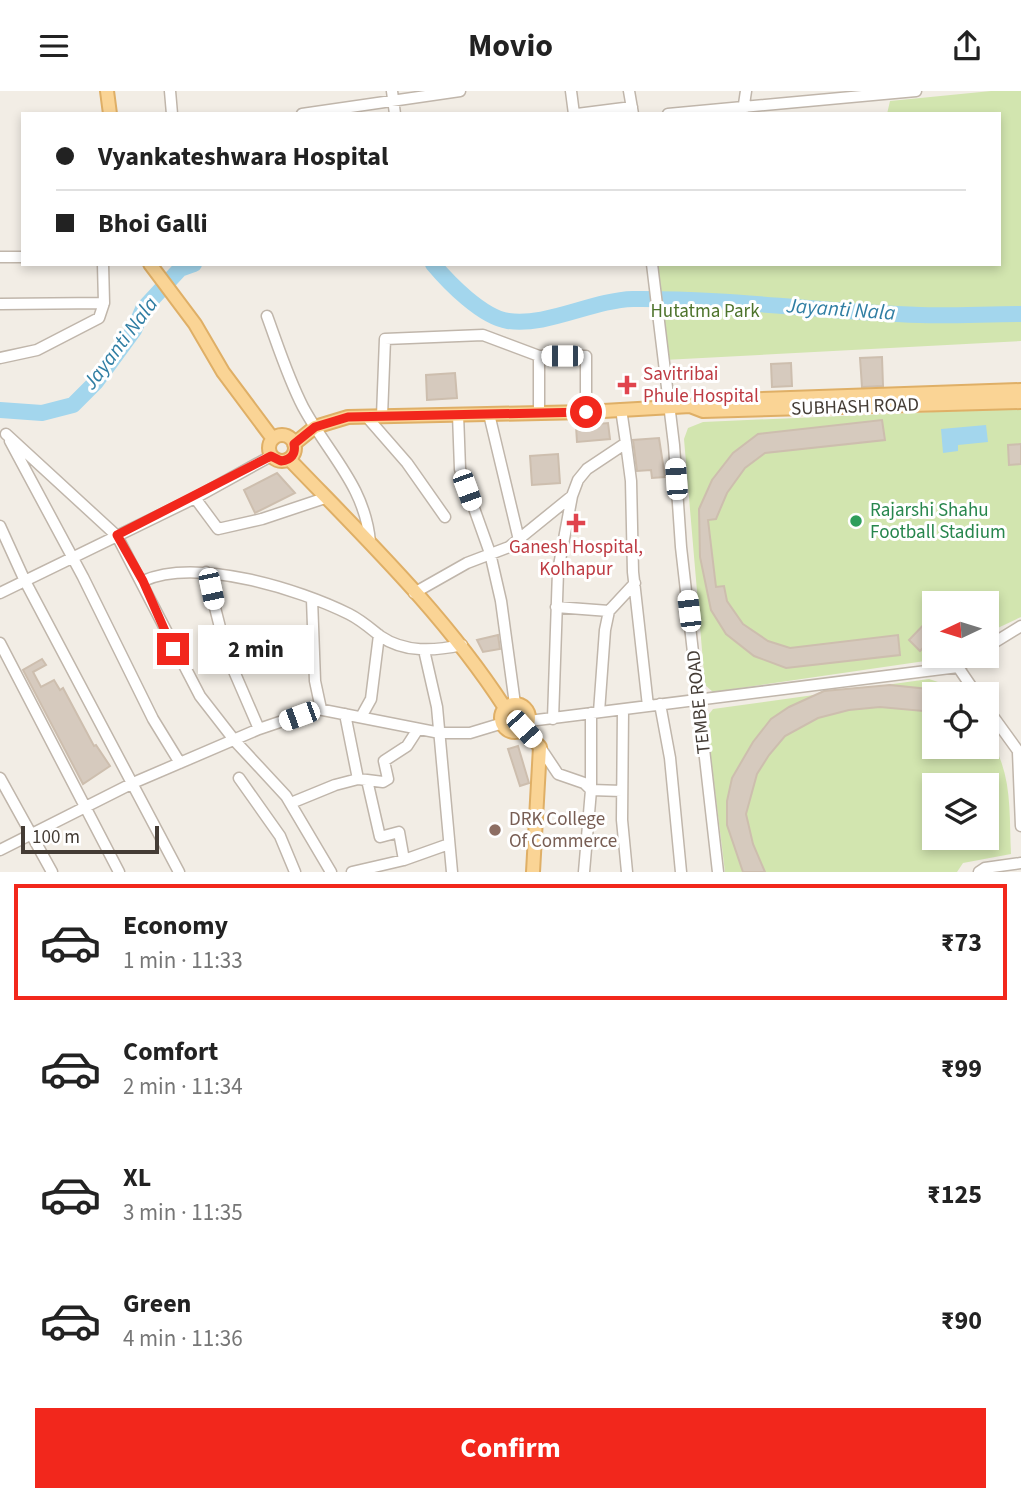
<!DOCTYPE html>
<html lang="en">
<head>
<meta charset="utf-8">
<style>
	body { margin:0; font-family:"Source Sans 3",sans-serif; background:#f2f2f2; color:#222; height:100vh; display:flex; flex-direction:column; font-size:26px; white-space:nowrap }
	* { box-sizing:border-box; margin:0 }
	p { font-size:23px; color:#767676 }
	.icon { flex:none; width:38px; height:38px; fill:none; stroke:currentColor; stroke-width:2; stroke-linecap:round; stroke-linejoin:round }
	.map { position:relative; height:781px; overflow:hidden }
	.panel { display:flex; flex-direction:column; background:#fff; flex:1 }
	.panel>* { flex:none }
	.guide { position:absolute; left:21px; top:21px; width:980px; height:154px; border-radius:0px; box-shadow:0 4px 10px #0003; display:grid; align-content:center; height:154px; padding:0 35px; background:#fff }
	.needle { width:46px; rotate:266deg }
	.tools { position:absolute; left:922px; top:500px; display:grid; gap:14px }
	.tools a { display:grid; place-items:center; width:77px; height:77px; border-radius:0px; background:#fff; box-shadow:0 4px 10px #0003; font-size:35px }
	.scale { position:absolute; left:21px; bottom:18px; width:138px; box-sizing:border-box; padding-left:7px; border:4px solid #443c35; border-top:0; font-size:19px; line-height:24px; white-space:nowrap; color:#443c35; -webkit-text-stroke:5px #fff; paint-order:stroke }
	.end { position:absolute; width:32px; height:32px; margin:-16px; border:9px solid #f2271c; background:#fff; box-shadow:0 0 0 4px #fff }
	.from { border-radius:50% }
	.bubble { position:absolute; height:49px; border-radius:0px; background:#fff; box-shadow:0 4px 10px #0003; font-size:23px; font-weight:700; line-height:49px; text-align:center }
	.car { position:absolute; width:21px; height:42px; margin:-21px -10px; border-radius:9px; box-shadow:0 0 5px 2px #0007; background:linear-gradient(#fff 24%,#345 0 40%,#fff 0 76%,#345 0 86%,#fff 0) }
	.guide b { display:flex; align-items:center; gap:24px; height:66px; font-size:26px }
	.guide b+b { border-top:2px solid #e0e0e0 }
	.guide i { width:18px; height:18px; background:#222 }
	ul { padding:12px 0 0; list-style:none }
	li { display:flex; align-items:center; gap:21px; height:116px; margin:0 14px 10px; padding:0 21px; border:4px solid transparent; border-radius:0px }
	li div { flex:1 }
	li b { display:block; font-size:26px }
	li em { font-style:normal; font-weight:700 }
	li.active { border-color:#f2271c }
	li>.icon { width:63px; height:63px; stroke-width:1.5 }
	.button { display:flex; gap:14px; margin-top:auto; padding:14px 35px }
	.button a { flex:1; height:80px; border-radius:0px; background:#f2271c; color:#fff; font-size:28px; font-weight:700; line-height:80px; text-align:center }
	header { display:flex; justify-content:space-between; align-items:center; height:91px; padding:0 35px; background:#fff; font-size:32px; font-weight:700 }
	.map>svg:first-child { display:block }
	.green { fill:#d2e5af; fill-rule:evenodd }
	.water { fill:#a3d6ed }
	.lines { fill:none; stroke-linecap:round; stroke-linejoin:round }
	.river { stroke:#a3d6ed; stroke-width:16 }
	.building { fill:#d6cabe; stroke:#cdbeae; stroke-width:2 }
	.minor-casing { stroke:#c0b6ab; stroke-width:13 }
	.major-casing { stroke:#dfaf66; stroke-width:16 }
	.minor { stroke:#fff; stroke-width:10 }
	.major { stroke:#fad495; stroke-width:12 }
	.route { stroke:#f2271c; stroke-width:9 }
	.health-dot { fill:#e0444e; stroke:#fff; stroke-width:2.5 }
	.leisure-dot { fill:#2e9e5b; stroke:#fff; stroke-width:2.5 }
	.education-dot { fill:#8d6e63; stroke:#fff; stroke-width:2.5 }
	.labels { text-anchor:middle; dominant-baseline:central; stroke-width:6; stroke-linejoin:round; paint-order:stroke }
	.park-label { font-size:19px; fill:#4d732b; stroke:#fff }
	.health-label { font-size:19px; fill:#be3a42; stroke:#fff; text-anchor:start }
	.street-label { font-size:19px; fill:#443c35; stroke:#fff }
	.leisure-label { font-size:19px; fill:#27864d; stroke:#fff; text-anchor:start }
	.education-label { font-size:19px; fill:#785e54; stroke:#fff; text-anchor:start }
	.water-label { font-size:21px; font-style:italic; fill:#307ea3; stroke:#fff }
</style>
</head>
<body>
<header><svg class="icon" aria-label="menu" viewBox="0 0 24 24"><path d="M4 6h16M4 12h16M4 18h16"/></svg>Movio<svg class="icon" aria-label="share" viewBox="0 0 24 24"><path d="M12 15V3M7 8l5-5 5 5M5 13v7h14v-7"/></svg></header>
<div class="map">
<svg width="1021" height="781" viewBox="0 0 1021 781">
	<rect width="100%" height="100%" fill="#f2ede5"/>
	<path class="green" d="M991 0H1021V250L664 269 652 173H999V23H887L890 10Z
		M1021 317V526L987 542V513H934V565H941L932 569 713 601 705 594 684 348 688 337 703 331Z
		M929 588 953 596 959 604H934V656H987V643C1013 680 1009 720 1011 763L963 772 957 781H725L706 627 713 618ZM934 695H987V747H934Z"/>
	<path class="water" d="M986 334 988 351 958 354V360L943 362 941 338Z"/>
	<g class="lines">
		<path class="river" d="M433 173C449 192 482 226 508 230 546 236 593 209 633 208 729 207 824 221 920 224 953 225 987 223 1021 223
			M0 319 42 322 73 314 96 291 134 239 143 218 180 178 194 173"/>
	</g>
	<path class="building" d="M882 266 883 295 862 296 860 267Z
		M791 272 792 295 772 296 771 273Z
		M455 282 457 307 427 309 426 284Z
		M882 329 885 349 765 362 745 377 727 402 716 428 708 429 716 496 724 495 727 510 743 533 768 550 790 557 898 544 900 564 786 577 754 565 726 543 711 519 700 466 699 418 712 389 733 362 758 343Z
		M608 332 610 348 577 351 576 335Z
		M659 347 665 386 652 387 651 379 637 380 633 349Z
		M1021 353V373L1009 374 1008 354Z
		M558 363 560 392 532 394 530 365Z
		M277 382 295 402 255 422 244 399Z
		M931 526 934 530V545L920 560 909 549Z
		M498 544 500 558 483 561 477 549Z
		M42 568 46 574 33 581 41 596 54 589 60 599 63 597 94 655 96 654 110 675 83 693 23 579Z
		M890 594 928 598 923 620 880 616 849 619 818 627 785 645 769 664 757 683 746 723 753 753 765 781H743L727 734V710L732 687 753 651 771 628 789 616 824 600Z
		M518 655 529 692 520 695 508 658Z"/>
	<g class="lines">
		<g class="minor-casing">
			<path id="minor" d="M170 0 172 23
				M392 0 395 23
				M571 0 574 23
				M629 0 633 23
				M743 20 746 0
				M302 23 460 0
				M577 23 632 16
				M668 23 916 0
				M0 166H23
				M652 173 674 354 681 456 718 781
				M0 213 104 212
				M267 225C278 255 288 287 303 316 329 364 365 395 370 451
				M539 265H586V321
				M0 267 37 259 99 227 104 212 103 173
				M458 323 460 378 490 462 501 510 515 613
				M489 323 519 449
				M366 325 407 372 445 426
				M382 325 385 248 483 244 539 265V322
				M6 343 117 445 200 605 235 650 286 705 331 781
				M10 350 83 486 153 628 180 672
				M626 352 631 390 633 481 648 615
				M195 407 218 438 262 428 325 407
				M0 435 25 490 179 781
				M206 481 227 564 259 638
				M143 490C196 466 299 498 349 523 361 529 370 537 380 545 405 562 434 560 462 554
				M0 502 195 407 271 365
				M414 502 467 472 509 456 572 405
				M312 508 315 590 321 618
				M556 516 609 520
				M0 552 119 781
				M987 556 1021 535
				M424 559 437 616 452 781
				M974 565 958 576 977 604
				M660 613 670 667 681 781
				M987 617 1021 664
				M623 619 622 729 627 781
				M599 621 605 539 609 520 635 492
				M591 622V699L622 700
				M345 623 358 688 367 689 380 746 399 741 404 769
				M361 626 371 608 379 544
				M553 628 558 480 572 405 578 389 587 378 626 352 621 318
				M529 630 958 576
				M540 656 558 683 584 692 591 699 584 781
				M1018 661 1021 735
				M0 687 52 781
				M239 687 280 745 295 781
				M367 689 383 691 388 688 384 670 407 655 418 638
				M291 712 335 694 358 688
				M0 759 133 692 259 638 318 618 440 642H470L503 632
				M352 781 404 769 449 753
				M979 781 985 777 1021 772"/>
		</g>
		<g class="major-casing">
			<path id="major" d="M107 0 110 23
				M150 173 195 233 223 281 273 348
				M690 315 703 320 1021 311
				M269 357a13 13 0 1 1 26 0a13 13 0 1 1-26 0Z
				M294 353 315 336 348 326 586 321 690 315 703 310 1021 299
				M289 368C366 448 445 524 505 617
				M501 627a14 14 0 1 1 28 0a14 14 0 1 1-28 0Z
				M524 638 540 656 533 781"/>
		</g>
		<use href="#minor" class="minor"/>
		<use href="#major" class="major"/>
	</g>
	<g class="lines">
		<path class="route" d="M173 558 143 490 117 444 271 365 281 370C291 369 296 363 294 353L315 336 348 326 586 321"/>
	</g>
	<g class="health-dot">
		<path d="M623.5 283.5h7v7h7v7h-7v7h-7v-7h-7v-7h7z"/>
		<path d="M572.5 421.5h7v7h7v7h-7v7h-7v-7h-7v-7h7z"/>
	</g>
	<circle class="leisure-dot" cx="856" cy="430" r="7"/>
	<circle class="education-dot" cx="495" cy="739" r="7"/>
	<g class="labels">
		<g class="park-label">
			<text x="705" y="220">Hutatma Park</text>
		</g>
		<g class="health-label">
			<text x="643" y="283">Savitribai<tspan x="643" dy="22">Phule Hospital</tspan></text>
			<text x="576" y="456" text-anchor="middle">Ganesh Hospital,<tspan x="576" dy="22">Kolhapur</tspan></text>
		</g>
		<g class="street-label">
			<text transform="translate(855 316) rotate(-2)">SUBHASH ROAD</text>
			<text transform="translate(699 611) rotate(-96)">TEMBE ROAD</text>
		</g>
		<g class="leisure-label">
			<text x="870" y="419">Rajarshi Shahu<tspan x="870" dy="22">Football Stadium</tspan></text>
		</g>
		<g class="education-label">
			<text x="509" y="728">DRK College<tspan x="509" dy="22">Of Commerce</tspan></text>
		</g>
		<g class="water-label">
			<text transform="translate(841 218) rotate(4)">Jayanti Nala</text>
			<text transform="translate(120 252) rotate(-53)">Jayanti Nala</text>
		</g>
	</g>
</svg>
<div class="tools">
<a><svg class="needle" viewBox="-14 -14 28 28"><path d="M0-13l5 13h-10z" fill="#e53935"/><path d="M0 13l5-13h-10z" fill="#767676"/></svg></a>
<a><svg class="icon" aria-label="locate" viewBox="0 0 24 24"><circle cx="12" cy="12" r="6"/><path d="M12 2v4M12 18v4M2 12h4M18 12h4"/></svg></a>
<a><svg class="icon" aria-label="layers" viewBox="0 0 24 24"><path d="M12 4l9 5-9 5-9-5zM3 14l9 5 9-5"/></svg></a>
</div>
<div class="scale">100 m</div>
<i class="end from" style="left:586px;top:321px"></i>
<i class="end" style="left:173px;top:558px"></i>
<div class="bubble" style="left:198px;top:534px;width:116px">2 min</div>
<i class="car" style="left:562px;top:265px;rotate:270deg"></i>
<i class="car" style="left:676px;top:388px;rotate:356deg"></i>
<i class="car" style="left:467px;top:399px;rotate:160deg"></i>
<i class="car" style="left:211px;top:498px;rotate:168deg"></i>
<i class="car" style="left:689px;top:520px;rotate:353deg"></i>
<i class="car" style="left:299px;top:625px;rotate:250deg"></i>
<i class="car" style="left:524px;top:638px;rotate:138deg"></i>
<div class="guide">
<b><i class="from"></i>Vyankateshwara Hospital</b>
<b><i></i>Bhoi Galli</b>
</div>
</div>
<section class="panel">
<ul>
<li class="active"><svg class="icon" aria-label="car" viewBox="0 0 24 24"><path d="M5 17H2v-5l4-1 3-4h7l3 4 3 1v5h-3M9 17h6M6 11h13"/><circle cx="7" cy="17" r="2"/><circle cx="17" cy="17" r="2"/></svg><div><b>Economy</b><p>1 min · 11:33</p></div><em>₹73</em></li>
<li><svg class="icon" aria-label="car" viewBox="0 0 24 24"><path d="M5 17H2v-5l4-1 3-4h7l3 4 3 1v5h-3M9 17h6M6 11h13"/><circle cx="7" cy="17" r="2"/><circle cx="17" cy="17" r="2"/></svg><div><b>Comfort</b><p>2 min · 11:34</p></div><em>₹99</em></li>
<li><svg class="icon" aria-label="car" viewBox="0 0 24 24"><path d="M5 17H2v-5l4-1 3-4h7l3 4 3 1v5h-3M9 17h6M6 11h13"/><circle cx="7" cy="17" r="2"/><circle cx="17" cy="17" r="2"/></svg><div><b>XL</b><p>3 min · 11:35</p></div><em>₹125</em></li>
<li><svg class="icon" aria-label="car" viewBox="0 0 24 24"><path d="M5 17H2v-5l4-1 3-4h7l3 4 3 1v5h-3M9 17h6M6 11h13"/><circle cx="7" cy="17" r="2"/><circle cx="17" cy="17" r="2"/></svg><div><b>Green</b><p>4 min · 11:36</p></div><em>₹90</em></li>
</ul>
<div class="button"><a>Confirm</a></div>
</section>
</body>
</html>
